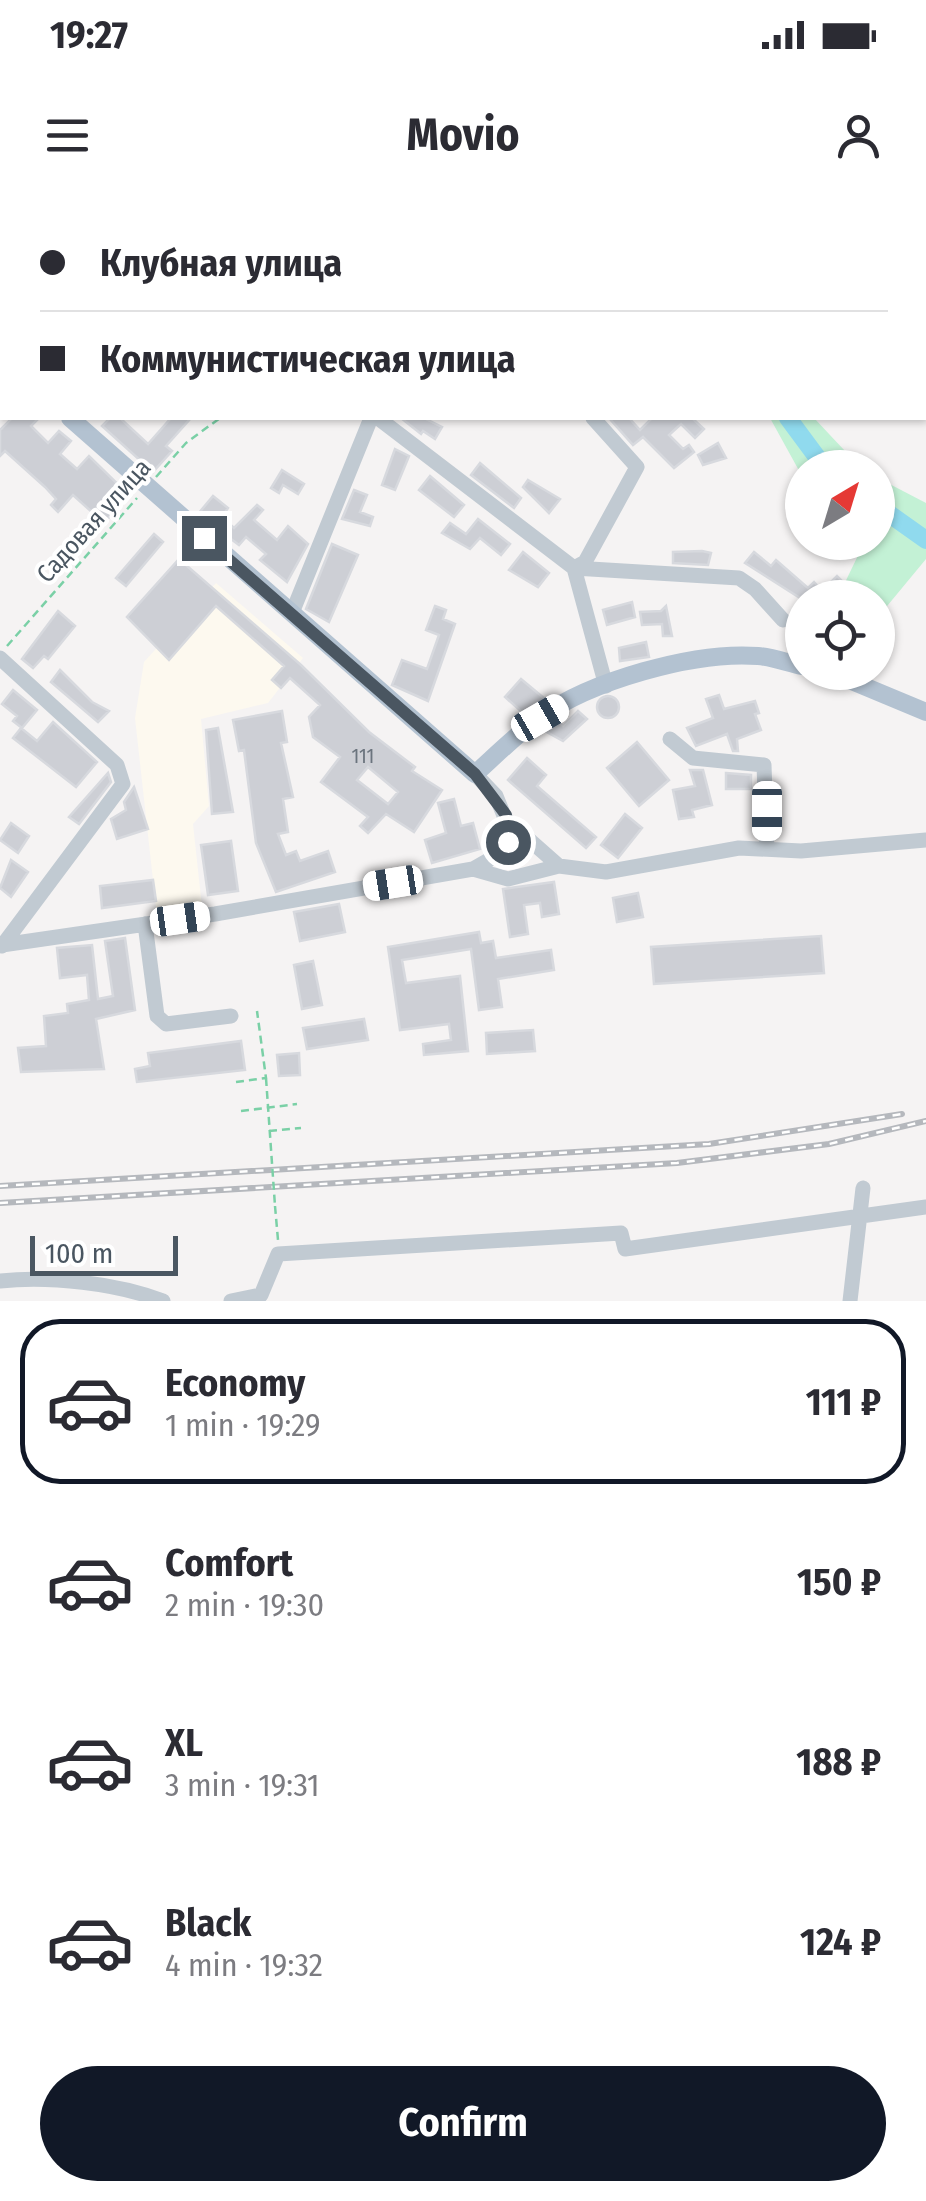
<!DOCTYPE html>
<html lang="en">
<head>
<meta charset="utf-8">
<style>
	body { margin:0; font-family:"Fira Sans Condensed",sans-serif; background:#f2f2f3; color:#2b2b33; height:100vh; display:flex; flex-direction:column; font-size:38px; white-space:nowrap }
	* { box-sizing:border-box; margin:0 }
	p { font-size:32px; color:#7c7c81 }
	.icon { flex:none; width:55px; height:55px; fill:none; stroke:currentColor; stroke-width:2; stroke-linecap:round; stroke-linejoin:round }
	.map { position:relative; height:1101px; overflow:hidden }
	.side { display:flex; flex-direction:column; background:#fff; flex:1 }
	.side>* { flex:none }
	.top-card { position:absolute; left:0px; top:0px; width:928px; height:220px; box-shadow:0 2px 8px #0004; display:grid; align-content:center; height:220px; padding:0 40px; background:#fff }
	.needle { width:65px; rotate:38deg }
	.fabs { position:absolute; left:785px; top:250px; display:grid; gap:20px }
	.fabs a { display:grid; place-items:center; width:110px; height:110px; border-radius:50%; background:#fff; box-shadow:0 2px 8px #0004; font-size:50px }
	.scale { position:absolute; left:30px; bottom:25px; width:148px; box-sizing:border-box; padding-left:10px; border:5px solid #4a5661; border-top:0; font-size:28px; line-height:35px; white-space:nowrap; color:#4a5661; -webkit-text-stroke:8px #fff; paint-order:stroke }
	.end { position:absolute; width:45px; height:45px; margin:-22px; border:12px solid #4a5661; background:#fff; box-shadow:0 0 0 5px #fff }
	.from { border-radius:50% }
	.car { position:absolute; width:30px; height:60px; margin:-30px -15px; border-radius:12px; box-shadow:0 0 8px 2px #0007; background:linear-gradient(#fff 24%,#345 0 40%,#fff 0 76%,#345 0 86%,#fff 0) }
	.top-card b { display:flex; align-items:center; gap:35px; height:95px; font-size:38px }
	.top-card b+b { border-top:2px solid #e1e1e2 }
	.top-card i { width:25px; height:25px; background:#2b2b33 }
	ul { padding:18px 0 0; list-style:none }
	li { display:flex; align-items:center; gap:30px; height:165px; margin:0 20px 15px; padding:0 20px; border:5px solid transparent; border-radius:40px }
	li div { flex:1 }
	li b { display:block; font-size:38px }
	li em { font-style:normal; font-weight:700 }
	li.on { border-color:#111827 }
	li>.icon { width:90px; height:90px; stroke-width:1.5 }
	.cta { display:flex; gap:20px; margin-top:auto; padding:20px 40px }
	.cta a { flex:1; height:115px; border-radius:60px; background:#111827; color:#fff; font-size:40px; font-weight:700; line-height:115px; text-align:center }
	.status { display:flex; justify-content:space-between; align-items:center; height:70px; padding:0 50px; background:#fff; direction:ltr }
	.status svg { height:28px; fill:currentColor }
	header { display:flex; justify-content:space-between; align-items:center; height:130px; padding:0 40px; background:#fff; font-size:45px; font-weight:700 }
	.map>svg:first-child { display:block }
	.commercial { fill:#fdf9ef }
	.green { fill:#c3f1d5 }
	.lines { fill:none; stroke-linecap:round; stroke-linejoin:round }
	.river { stroke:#90daee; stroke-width:18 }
	.building { fill:#cdcfd5; stroke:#d7d9de; stroke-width:2.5; fill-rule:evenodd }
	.path { stroke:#7ad0a6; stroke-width:2.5; stroke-dasharray:8 5; stroke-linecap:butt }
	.minor { stroke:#c1cad2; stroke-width:15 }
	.major { stroke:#b3c2d1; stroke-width:18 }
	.rail-casing { stroke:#b5b8bd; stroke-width:6 }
	.rail { stroke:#fff; stroke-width:2.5; stroke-dasharray:8; stroke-linecap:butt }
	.path-bridge { stroke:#7ad0a6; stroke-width:2.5; stroke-dasharray:8 5; stroke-linecap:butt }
	.route { stroke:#4a5661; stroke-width:12 }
	.labels { text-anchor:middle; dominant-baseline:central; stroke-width:8; stroke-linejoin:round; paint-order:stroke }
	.number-label { font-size:20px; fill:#6b747e }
	.street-label { font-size:25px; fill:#4a5661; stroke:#fff }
</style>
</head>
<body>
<div class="status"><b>19:27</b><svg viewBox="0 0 49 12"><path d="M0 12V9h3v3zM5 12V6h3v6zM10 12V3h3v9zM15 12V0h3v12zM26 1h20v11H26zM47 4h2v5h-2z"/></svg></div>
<header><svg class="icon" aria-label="menu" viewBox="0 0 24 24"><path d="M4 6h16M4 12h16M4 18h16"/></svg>Movio<svg class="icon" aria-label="person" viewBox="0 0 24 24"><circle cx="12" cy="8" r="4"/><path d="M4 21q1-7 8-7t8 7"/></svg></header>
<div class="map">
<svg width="926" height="1101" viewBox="0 0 926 1101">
	<rect width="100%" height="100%" fill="#f5f3f3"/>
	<path class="commercial" d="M216 383 303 458 268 503 201 519 209 606 193 624 202 707 157 716 135 518 144 462Z"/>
	<path class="green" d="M770 218H814L860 267 802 268V276Z
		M878 278 926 303V359L878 417V398L838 397 864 343 878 342Z"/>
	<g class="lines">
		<path class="river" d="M611 0 615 2
			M788 218 825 268
			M878 306 926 340"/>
	</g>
	<path class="building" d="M12 218H39L31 226 48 243 59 231 71 241 60 254 77 269 89 256 129 295 104 323 73 295 58 312 51 305 56 299 45 287 5 251 0 256V230Z
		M110 218H120L148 244 171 218H191L166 246 172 251 153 272 102 226Z
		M401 218H424L442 227 435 239 423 231 421 234Z
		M609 218H629L640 230 652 218H692L704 229 695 238 681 224 669 235 683 249 689 245 694 252 674 268 643 237 633 245Z
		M718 243 726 258 703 265 698 255Z
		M395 249 409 256 395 290 382 285Z
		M480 263 521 298 514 308 471 275Z
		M282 270 304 284 298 294 283 285 279 293 271 288Z
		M430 276 464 305 454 317 419 290Z
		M528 280 560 299 549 313 523 287Z
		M354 290 367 295 360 312 373 317 370 326 342 319Z
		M213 296 228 308 222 317 234 328 257 305 263 310 254 320 277 340 288 326 308 344 287 382 260 360 266 354 246 337 239 345 198 314Z
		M478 319 510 344 501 355 480 338 470 349 442 333 450 323 466 334Z
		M154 334 163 342 126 386 116 378Z
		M332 344 358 355 329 422 306 409Z
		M702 351 711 353 708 365 673 363V352Z
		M523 352 549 373 538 387 509 370Z
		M754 352 771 366 776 360 808 388 814 382 822 391 837 376 842 381 828 398H800L745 363Z
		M179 359 301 465 369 532 415 567 412 571 442 590 414 632 386 614 368 633 360 626 368 617 321 582 340 557 313 537 309 517 320 505 290 478 281 488 272 480 284 466 216 406 169 460 127 417ZM368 567 398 592 388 604 357 580Z
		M632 402 635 417 607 425 603 410Z
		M435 406 446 410 443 419 455 424 428 501 392 485 402 460 427 469 439 435 426 430Z
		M666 406 672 436H663L662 424 642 425 640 412 661 411Z
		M58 411 75 426 48 459 44 456 33 468 22 459Z
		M646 442 649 457 620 461 619 448Z
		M60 470 92 502 109 511 98 522 51 482Z
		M521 479 545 499 524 514 505 497Z
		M13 490 37 510 22 528 13 521 17 516 2 504Z
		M719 495 724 509 755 501 759 513 755 514 761 530 737 539 738 551H733L727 534 696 546 687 528 713 518 706 499Z
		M597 507a11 11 0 1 1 22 0a11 11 0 1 1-22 0Z
		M282 511 287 542 281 543 293 597 283 599 288 632 278 634 286 655 296 651 300 661 328 651 335 672 276 692 256 643 244 550 239 551 233 520Z
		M578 511 587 519 563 541 545 531 558 521 563 526Z
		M53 522 97 562 76 587 13 538 21 528 37 541Z
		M218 528 233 612 212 614 206 530Z
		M637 542 669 580 639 606 607 568Z
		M527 558 546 575 537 586 596 637 586 648 508 580Z
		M690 570H703L712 605 692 610 694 617 679 619 673 590 695 586Z
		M108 573 111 582 79 624 69 617Z
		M726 573 751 575V589H726Z
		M134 587 148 629 117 639 111 619 126 610 124 602Z
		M454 599 461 626 473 623 480 649 432 663 425 640 446 633 438 603Z
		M625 614 642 628 618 658 601 645Z
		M11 623 29 636 18 653 0 640Z
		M231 641 238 691 208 695 201 645Z
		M11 660 28 672 11 697 0 688Z
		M153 680 156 701 102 708 100 686Z
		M554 682 559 714 542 717 540 703 524 705 528 734 510 737 503 689Z
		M638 693 643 717 617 722 613 698Z
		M339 704 345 732 300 741 294 712Z
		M479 732 481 743 493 741 496 758 551 750 554 770 498 779 502 807 479 810 471 749 402 760 406 783 460 776 468 851 424 855 423 844 451 840 449 824 400 830 388 747Z
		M821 736 824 773 654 784 651 747Z
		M125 738 135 810 96 819 104 869 21 872 18 848 46 846 44 816 68 813 67 804 89 800 87 775 60 778 57 748 92 745 98 799 113 796 105 741Z
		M313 761 322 805 302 809 294 765Z
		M364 819 368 840 307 849 303 828Z
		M533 830 535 851 487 854 486 833Z
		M241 841 245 870 137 882 135 869 150 866 148 853Z
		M299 853 300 875 279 876 277 855Z"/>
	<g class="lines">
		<path class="path" d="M416 2 417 0
			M156 277 186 243 220 218
			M7 446 137 298
			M236 882 266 878 257 811
			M241 911 297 904
			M269 931 301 928
			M275 1006 278 1040"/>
		<path class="minor" d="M378 218 574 368
			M574 368 739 378 755 389 783 420
			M574 368 585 362 637 267 593 218
			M574 368 606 486
			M292 413 371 218
			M0 458 117 565 123 584 2 746
			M670 539 693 558 764 565 767 649
			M507 620 559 666
			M473 669 508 679 559 666 606 672 739 648 801 651 926 640
			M145 724 157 816 166 824 231 816
			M2 745 215 714 473 669 494 657 511 633 496 596 475 574
			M0 1081C50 1076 116 1083 163 1101
			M231 1101 261 1095 278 1054 621 1033 625 1049 926 1007
			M850 1101 863 988"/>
		<path class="major" d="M0 151 2 154
			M70 218 475 574C496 555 516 535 539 518 590 481 694 451 758 456 772 457 788 463 802 466
			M830 472 926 512"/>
		<g class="rail-casing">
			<path id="rail" d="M0 986 709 944 902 914
				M0 1003 677 963 829 944 926 921"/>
		</g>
		<use href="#rail" class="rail"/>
		<path class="path-bridge" d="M266 878 275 1006"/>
	</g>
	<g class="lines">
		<path class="route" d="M204 338 475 574 506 615 508 642"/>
	</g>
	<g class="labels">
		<g class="number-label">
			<text x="363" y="556">111</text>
		</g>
		<g class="street-label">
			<text transform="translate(94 321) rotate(-48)">Садовая улица</text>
		</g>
	</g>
</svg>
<div class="fabs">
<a><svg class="needle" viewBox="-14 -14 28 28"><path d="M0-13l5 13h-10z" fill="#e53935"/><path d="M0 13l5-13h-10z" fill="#7c7c81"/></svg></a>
<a><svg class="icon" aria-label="locate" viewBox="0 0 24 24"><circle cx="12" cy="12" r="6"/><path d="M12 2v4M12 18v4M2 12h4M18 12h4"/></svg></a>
</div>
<div class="scale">100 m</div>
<i class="end from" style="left:508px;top:642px"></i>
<i class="end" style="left:204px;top:338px"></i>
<i class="car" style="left:540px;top:518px;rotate:60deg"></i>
<i class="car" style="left:767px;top:611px;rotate:180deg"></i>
<i class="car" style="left:393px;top:683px;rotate:261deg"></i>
<i class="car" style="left:180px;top:719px;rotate:82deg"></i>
<div class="top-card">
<b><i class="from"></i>Клубная улица</b>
<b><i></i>Коммунистическая улица</b>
</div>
</div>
<section class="side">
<ul>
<li class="on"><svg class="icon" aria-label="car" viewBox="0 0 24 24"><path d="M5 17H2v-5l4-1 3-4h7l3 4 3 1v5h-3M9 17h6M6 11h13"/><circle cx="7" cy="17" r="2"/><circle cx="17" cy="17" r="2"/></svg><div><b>Economy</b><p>1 min · 19:29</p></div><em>111 ₽</em></li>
<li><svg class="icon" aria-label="car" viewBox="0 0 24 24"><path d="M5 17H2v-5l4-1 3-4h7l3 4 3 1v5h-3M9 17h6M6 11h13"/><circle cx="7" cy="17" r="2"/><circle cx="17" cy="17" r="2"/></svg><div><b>Comfort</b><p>2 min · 19:30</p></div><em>150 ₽</em></li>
<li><svg class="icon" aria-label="car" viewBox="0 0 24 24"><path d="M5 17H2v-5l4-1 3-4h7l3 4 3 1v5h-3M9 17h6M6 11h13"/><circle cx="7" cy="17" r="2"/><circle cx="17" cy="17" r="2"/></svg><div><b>XL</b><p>3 min · 19:31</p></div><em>188 ₽</em></li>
<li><svg class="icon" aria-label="car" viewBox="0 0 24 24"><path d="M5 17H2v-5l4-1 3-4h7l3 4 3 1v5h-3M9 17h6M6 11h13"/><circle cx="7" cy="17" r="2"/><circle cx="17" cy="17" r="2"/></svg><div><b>Black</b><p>4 min · 19:32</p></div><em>124 ₽</em></li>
</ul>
<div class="cta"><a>Confirm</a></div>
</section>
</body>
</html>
